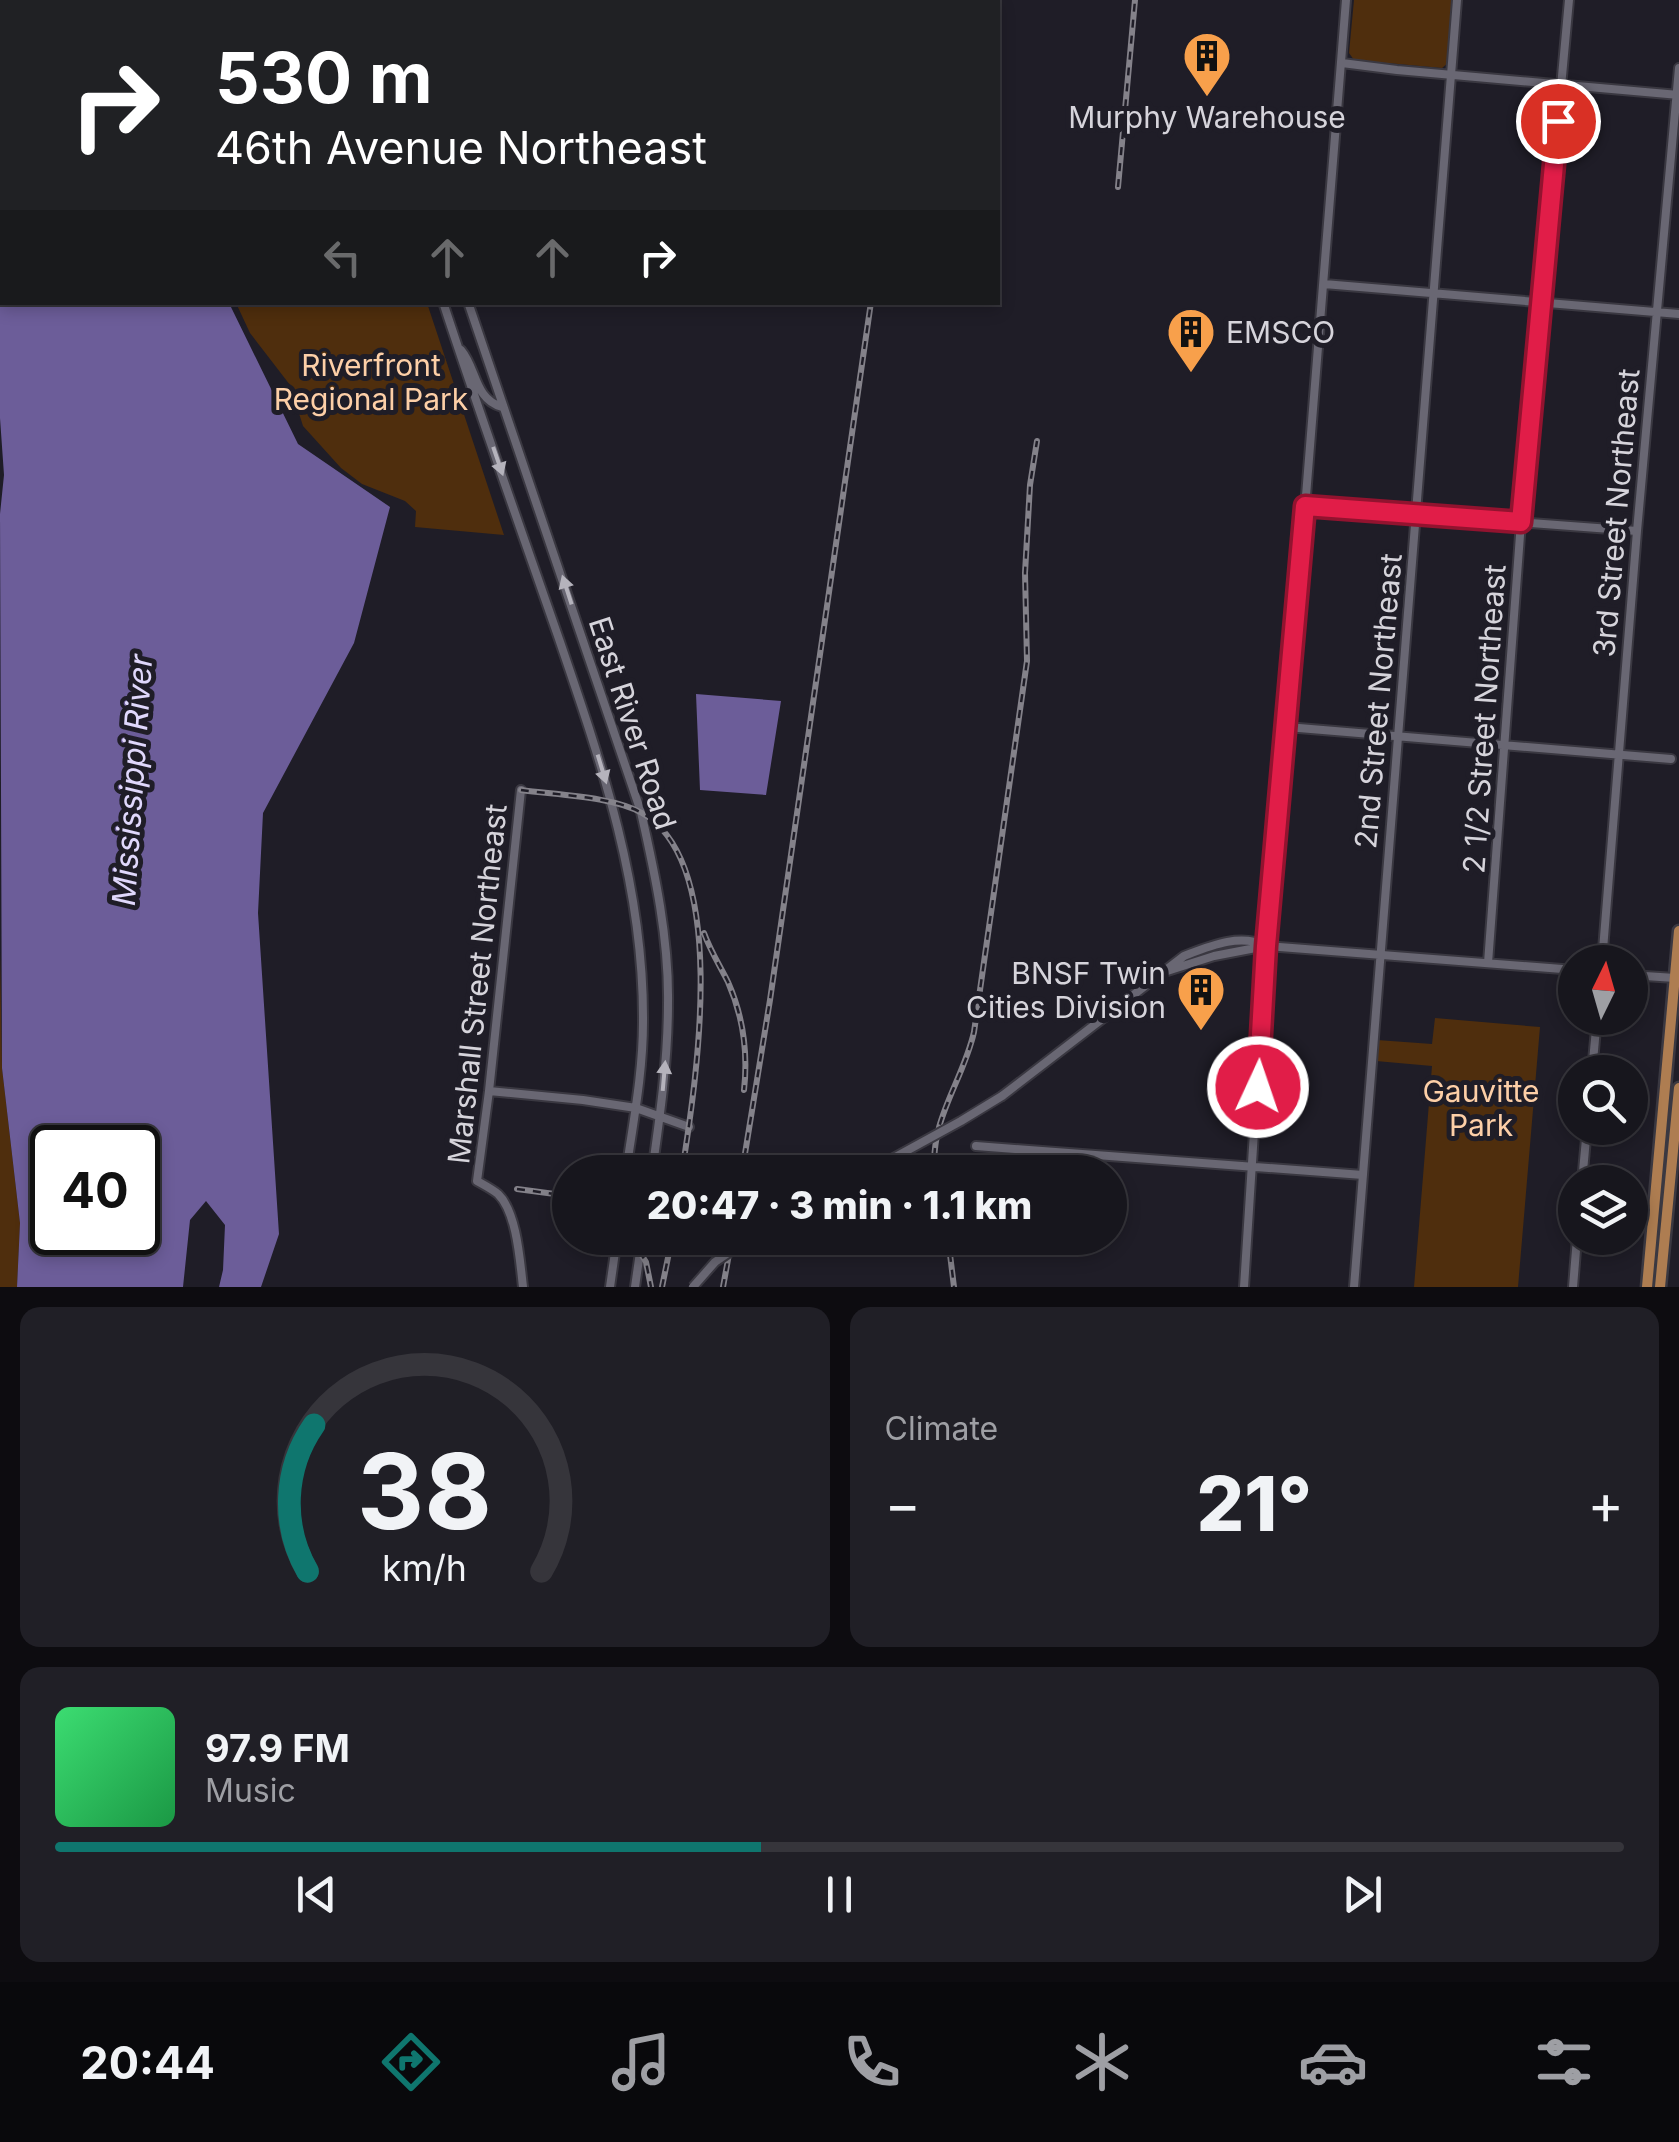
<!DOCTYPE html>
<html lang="en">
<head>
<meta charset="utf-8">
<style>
  body { margin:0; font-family:Inter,sans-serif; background:#201f26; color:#f1f3f6; height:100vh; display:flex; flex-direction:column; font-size:38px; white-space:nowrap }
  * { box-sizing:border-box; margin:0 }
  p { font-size:32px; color:#9e9fa4 }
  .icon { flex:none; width:55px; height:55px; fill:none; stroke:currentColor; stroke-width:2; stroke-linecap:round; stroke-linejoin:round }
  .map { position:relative; height:1287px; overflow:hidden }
  .sheet { display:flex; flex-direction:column; gap:20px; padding:20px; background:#0d0c10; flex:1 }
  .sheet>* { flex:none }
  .top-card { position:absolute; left:0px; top:0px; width:1000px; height:305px; box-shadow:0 5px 15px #0003,0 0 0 2px #36353b; background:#202124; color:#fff; overflow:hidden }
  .needle { width:65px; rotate:5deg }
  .fabs { position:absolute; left:1558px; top:945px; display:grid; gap:20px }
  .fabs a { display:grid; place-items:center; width:90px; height:90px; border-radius:50%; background:#17161d; box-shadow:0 5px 15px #0003,0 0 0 2px #36353b; font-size:50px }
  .speed { position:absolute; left:30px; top:1125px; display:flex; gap:20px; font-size:50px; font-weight:700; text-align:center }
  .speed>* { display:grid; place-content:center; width:130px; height:130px; border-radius:50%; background:#17161d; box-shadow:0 5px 15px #0003,0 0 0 2px #36353b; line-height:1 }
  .speed .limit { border:5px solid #111; border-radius:15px; background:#fff; color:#111 }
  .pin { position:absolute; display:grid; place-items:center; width:85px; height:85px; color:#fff; margin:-42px; border:5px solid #fff; border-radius:50%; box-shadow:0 2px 10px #0007 }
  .me { position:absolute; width:110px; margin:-55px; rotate:3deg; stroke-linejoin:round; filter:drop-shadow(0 0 8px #0008) }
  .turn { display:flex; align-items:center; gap:35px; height:210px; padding:0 50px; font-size:45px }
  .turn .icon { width:130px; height:130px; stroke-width:2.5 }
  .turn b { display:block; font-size:70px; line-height:85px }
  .lanes { display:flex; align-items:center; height:95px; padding:0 50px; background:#0003; justify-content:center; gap:50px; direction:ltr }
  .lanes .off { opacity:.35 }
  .big { font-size:75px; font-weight:800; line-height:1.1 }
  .sheet .card { flex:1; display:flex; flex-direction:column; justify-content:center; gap:15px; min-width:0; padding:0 35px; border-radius:20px; background:#201f26 }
  .sheet .dial { align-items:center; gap:0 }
  .dial svg { height:260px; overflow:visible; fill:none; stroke:#36353b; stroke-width:7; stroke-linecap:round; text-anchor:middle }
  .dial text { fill:#f1f3f6; stroke:none }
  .song { display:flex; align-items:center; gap:30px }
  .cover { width:120px; height:120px; border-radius:15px; background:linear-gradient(135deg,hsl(140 70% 55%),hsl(140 70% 35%)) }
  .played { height:10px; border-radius:5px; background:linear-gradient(90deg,#0f766e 45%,#36353b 45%) }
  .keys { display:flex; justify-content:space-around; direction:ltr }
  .heat { display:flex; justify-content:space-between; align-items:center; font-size:55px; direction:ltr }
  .sheet .tiles { flex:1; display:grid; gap:20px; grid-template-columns:1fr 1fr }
  .card:last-child { grid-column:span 2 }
  .trip { position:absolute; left:552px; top:1155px; width:575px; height:100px; border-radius:50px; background:#17161d; box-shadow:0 5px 15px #0003,0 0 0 2px #36353b; font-weight:800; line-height:100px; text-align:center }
  .tabs { display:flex; height:160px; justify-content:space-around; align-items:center; background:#09090c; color:#9e9fa4 }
  .tabs .icon { width:70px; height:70px }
  .tabs .selected { color:#0f766e }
  .tabs b { font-size:45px; color:#f1f3f6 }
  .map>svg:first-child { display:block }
</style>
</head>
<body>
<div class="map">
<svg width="1679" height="1287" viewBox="0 0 1679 1287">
  <rect width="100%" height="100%" fill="#1f1d27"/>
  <path fill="#4f2e0d" d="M1354,0H1453L1448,63L1442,68L1354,60L1349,53Z
    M236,303H427L504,535L415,527L416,511L405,501L362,484L341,468L303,426L290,385L250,333Z
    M0,952L2,1068L20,1223L17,1287H0Z
    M1435,1018L1540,1027L1518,1287H1414L1432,1066L1376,1061L1377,1040L1432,1044Z"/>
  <path fill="#6c5d99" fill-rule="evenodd" d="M0,0H120L121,2H2V302L229,303L298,444L390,507L354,643L263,813L258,913L279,1234L261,1287H219L223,1270L225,1225L206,1201L190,1220L183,1287H17L20,1223L2,1068L0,514L4,475L0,418ZM52,1148H138V1232H52Z
    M696,694L781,701L766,795L700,790Z"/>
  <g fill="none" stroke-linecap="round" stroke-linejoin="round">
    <g stroke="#3a3841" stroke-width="12">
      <path id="minor" d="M338,0L339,2
        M367,0L368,2
        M1342,63L1397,70L1679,95
        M1324,284L1679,314
        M443,302C480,415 520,527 559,639C602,765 644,887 643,1022C643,1073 633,1123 626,1172
        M468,302L641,812C655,874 669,939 668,1003C668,1060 660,1116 652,1172
        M461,350C477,369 474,399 502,407
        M1305,506L1637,531
        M1287,727L1671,759
        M521,790L489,1091L477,1181C484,1185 492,1189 498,1194C517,1212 520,1262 523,1287
        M1602,962L1637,531L1679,68
        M1488,963L1521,522L1569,0
        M1161,973L1214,956L1266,946L1575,970
        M1630,975L1675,978
        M1592,1072L1597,1018
        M489,1091L583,1100L636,1108L689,1127
        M1002,1096L1184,956C1210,946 1240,933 1266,946
        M976,1146L1363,1175
        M1582,1182L1587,1128
        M610,1287L617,1238
        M635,1287L642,1238
        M1244,1287L1266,946L1288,719L1346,0
        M1354,1287L1457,0
        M1573,1287L1577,1238"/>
    </g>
    <g stroke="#3a3841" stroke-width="15">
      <path id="major" d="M1647,1287L1679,931
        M1660,1287L1679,1088"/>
    </g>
    <use href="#minor" stroke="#696773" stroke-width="8"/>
    <use href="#major" stroke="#ae7d51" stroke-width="10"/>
    <g stroke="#84828a" stroke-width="6">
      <path id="rail" d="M906,2L907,0
        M1118,187L1135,0
        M521,790C555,795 612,796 642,813C732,864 695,1087 682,1172
        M704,933C710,950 720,966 728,982C743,1016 748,1054 744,1090
        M742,1172L770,1000L871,302
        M935,1172C929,1121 963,1081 974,1032L1027,661L1025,573L1030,485L1037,441
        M517,1189L570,1196
        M631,1238L646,1262L651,1287
        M948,1238L954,1287
        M662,1287L672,1238
        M723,1287L732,1238"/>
    </g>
    <use href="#rail" stroke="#1f1d27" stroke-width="2.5" stroke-dasharray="8" stroke-linecap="butt"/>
    <g stroke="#3a3841" stroke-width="12" stroke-linecap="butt">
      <path id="minor-bridge" d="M868,1172L961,1121L1002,1096
        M693,1287L715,1262L750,1238"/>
    </g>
    <use href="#minor-bridge" stroke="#696773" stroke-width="8"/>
  </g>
  <defs><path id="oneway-solid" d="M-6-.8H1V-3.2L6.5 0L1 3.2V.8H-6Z" transform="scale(2.5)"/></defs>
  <g fill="#b5b3bc">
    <use href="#oneway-solid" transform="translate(498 461) rotate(71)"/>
    <use href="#oneway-solid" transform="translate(567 590) rotate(-108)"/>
    <use href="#oneway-solid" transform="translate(602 769) rotate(73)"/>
    <use href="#oneway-solid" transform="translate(664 1076) rotate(-85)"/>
  </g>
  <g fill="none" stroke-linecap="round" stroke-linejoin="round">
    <g stroke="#92132f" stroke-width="25">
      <path id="route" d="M1258,1087L1266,946L1305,506L1521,522L1558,121"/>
    </g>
    <use href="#route" stroke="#e11d48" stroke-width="18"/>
  </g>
  <defs>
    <g id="building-pin" transform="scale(2.5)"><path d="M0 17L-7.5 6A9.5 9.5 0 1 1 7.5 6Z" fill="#f8a04b" stroke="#1f1d27"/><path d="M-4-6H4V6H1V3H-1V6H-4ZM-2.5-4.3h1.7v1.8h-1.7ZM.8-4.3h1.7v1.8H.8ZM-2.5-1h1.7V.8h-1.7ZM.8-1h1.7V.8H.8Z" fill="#111"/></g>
  </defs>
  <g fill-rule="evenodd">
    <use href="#building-pin" x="1207" y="56"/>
    <use href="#building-pin" x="1191" y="332"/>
    <use href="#building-pin" x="1201" y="990"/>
  </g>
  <g text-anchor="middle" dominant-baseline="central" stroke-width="10" stroke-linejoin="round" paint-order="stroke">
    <g font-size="30" fill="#d6d4db" stroke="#1f1d27">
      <text x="1207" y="117">Murphy Warehouse</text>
      <text x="1226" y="332" text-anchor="start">EMSCO</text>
      <text x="1166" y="973" text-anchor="end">BNSF Twin<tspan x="1166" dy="34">Cities Division</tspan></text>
    </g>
    <g font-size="30" fill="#fdcfa7" stroke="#1f1d27">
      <text x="371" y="365">Riverfront<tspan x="371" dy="34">Regional Park</tspan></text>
      <text x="1481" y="1091">Gauvitte<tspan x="1481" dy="34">Park</tspan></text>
    </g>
    <g font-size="30" fill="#d6d4db" stroke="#1f1d27">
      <text transform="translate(1616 513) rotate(-85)">3rd Street Northeast</text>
      <text transform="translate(1378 701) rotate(-85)">2nd Street Northeast</text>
      <text transform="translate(1484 719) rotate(-86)">2 1/2 Street Northeast</text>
      <text transform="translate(633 723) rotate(72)">East River Road</text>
      <text transform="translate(477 984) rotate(-84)">Marshall Street Northeast</text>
    </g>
    <g font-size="32" font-style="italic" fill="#e0d8fc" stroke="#1f1d27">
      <text transform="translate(132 780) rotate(-86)">Mississippi River</text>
    </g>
  </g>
</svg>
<div class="fabs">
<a><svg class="needle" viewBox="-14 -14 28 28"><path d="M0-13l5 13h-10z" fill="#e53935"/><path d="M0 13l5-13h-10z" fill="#9e9fa4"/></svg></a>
<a><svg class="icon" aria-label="search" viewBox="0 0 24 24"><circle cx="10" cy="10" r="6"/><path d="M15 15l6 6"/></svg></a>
<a><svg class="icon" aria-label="layers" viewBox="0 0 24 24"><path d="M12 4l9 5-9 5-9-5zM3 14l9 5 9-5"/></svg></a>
</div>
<div class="speed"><div class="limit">40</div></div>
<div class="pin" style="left:1558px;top:121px;background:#d93025"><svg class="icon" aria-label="arrive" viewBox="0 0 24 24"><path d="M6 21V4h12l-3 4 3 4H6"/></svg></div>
<svg class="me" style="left:1258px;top:1087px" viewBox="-20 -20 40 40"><circle r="17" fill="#e11d48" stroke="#fff" stroke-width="3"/><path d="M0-11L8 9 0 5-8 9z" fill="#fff"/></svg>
<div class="trip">20:47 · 3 min · 1.1 km</div>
<div class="top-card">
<div class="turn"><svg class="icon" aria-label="right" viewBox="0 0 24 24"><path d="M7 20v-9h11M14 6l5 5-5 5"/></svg><div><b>530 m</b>46th Avenue Northeast</div></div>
<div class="lanes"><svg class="icon off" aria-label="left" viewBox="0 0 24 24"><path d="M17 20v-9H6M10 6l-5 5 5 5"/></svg><svg class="icon off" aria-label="ahead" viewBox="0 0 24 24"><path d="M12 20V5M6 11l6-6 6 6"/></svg><svg class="icon off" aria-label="ahead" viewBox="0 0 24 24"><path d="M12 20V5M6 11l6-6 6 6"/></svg><svg class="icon" aria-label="right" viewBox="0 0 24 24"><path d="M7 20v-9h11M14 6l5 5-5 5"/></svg></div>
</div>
</div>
<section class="sheet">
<div class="tiles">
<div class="card dial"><svg viewBox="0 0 100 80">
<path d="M14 69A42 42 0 1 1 86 69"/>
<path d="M14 69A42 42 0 0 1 16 24" stroke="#0f766e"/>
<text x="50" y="56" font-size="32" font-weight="700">38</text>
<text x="50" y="72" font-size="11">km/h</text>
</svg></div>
<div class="card"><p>Climate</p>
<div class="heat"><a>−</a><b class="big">21°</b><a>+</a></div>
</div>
<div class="card">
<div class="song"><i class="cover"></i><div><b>97.9 FM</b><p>Music</p></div></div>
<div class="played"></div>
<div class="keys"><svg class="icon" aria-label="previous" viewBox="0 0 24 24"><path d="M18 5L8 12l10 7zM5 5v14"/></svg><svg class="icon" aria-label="pause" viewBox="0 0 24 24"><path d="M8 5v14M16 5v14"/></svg><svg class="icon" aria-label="next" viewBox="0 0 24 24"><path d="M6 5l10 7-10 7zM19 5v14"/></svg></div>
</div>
</div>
</section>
<nav class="tabs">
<b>20:44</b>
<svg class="icon selected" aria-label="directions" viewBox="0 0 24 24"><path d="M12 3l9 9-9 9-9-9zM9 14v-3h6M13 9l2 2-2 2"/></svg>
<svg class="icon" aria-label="music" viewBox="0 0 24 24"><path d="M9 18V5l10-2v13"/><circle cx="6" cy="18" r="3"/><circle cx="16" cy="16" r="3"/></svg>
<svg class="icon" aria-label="phone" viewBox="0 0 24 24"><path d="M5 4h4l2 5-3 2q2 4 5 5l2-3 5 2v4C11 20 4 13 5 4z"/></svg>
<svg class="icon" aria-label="climate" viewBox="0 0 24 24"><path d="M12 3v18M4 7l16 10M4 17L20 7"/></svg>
<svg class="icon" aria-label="car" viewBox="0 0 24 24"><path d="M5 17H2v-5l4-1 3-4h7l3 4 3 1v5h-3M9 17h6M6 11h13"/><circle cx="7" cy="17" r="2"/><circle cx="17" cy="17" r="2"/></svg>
<svg class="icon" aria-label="filters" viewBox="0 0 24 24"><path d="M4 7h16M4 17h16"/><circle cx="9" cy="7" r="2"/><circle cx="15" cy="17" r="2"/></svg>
</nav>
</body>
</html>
